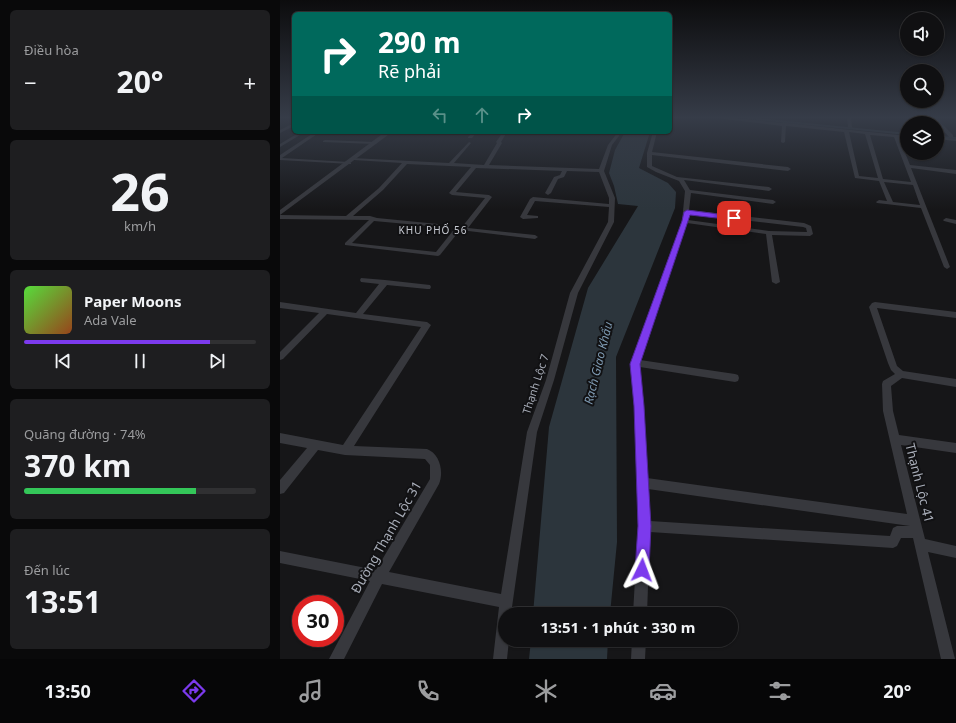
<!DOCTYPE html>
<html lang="vi">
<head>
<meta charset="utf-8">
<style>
  body { margin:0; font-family:"Noto Sans",sans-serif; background:#1e1e20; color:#f1f3f6; height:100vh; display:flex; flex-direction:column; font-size:15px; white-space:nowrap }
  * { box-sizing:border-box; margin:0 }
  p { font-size:13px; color:#9c9d9f }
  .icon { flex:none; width:22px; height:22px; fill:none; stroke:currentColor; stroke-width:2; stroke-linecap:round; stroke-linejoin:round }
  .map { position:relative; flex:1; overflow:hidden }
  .sheet { display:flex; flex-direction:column; gap:10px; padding:10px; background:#09090a; width:280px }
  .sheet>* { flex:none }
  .guide { position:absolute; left:12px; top:12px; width:380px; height:122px; border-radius:6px; box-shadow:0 1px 3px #0004,0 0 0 1px #303032; background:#00695c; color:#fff; overflow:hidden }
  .fabs { position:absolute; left:620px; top:12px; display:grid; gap:8px }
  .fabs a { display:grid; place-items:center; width:44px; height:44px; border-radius:50%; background:#101012; box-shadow:0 1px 3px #0004,0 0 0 1px #303032; font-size:20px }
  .speed { position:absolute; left:12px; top:595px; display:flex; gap:8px; font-size:20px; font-weight:700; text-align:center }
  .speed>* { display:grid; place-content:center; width:52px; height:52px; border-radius:50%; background:#101012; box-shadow:0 1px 3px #0004,0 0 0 1px #303032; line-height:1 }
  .speed .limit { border:6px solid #d22; background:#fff; color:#111 }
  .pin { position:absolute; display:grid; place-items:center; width:34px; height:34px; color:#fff; margin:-17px; border-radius:8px; box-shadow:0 2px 6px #0006 }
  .me { position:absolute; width:44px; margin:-22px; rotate:3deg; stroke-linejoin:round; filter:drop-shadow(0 0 3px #0008) }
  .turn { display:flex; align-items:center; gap:14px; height:84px; padding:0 20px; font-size:18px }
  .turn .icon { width:52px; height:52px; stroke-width:2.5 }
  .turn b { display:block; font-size:28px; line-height:34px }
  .lanes { display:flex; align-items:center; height:38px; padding:0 20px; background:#0003; justify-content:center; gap:20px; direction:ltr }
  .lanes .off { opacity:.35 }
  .big { font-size:30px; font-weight:700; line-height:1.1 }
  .sheet .tile { flex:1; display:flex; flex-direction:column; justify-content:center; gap:6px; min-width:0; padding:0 14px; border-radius:6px; background:#1e1e20 }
  .sheet .dial { align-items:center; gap:0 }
  .dial b { font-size:52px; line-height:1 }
  .song { display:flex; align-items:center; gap:12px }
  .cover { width:48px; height:48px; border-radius:6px; background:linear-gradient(135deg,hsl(110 70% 55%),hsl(20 70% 35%)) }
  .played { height:4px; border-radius:2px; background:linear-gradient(90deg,#7c3aed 80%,#303032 80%) }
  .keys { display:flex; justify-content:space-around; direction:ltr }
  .heat { display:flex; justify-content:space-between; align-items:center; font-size:22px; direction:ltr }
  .charge { height:6px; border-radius:3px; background:linear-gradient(90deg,#34c759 74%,#303032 0) }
  .trip { position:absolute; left:218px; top:607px; width:240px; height:40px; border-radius:20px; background:#101012; box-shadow:0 1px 3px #0004,0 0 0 1px #303032; font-weight:700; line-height:40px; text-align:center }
  .menu { display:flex; height:64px; justify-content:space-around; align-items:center; background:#060607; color:#9c9d9f }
  .menu .icon { width:28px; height:28px }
  .menu .current { color:#7c3aed }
  .menu b { font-size:18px; color:#f1f3f6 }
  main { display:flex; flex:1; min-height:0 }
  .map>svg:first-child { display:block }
</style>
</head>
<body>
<main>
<section class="sheet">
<div class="tile"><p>Điều hòa</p>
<div class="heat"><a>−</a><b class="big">20°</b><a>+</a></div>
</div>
<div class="tile dial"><b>26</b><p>km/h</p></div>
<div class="tile">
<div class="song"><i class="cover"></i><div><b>Paper Moons</b><p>Ada Vale</p></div></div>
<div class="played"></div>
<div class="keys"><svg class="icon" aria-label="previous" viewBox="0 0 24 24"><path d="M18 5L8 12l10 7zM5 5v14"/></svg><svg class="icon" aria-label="pause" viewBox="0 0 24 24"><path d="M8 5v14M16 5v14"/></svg><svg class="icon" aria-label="next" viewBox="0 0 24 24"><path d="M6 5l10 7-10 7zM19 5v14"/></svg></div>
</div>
<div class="tile"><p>Quãng đường · 74%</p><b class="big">370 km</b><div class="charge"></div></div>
<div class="tile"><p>Đến lúc</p><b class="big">13:51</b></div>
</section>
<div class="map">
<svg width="676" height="659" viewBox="0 0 676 659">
  <rect width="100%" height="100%" fill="#161618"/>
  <path fill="#2c353c" d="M345,132H370L359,168L388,183L396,192L395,208L336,357L337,542L330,614H253L269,427L308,288L358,206L338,204L334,186L329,173L335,150Z
    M251,640H328L327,659H249Z"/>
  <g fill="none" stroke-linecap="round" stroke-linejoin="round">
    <path stroke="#2c353c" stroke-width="2" d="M458,117L627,134
      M657,137L676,138"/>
    <path fill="#37383d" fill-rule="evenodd" d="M428,117H445L502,123L504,122L506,123L627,136V138H619L630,165L676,170V174L631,168L670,267L667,269L664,267L641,208L597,203L596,202L599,200L607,201L599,181L575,178L564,132L506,126L505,142L503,143L501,142L502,126ZM569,132L585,134L598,178L579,176ZM590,135L614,137L631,182L603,179ZM604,182L633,185L640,205L613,202Z
      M567,117H571L572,128L568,127Z
      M672,117H676V120Z
      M655,119H657L673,135V137H669L655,121Z
      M14,123V126L0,133V130Z
      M20,132H25L0,147V144Z
      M35,132H40L2,158L69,162L71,163V164L0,160V155Z
      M193,132H197L192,138H188V137Z
      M223,132H227L221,142L222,143L209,165L319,169L328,145L338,132H342L332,145L324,171L335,198L334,222L298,293L274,380L257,432L231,614H225V640H229L227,659H213L219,607L102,584L64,659H49L90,581L0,563V551L96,570L150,479V465L145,459L65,455L38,450L4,493L0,494V480L27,448L0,443V433L63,445L141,327L47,314L3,359L0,360V352L39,313L0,308V302L76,313L99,284L81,282L80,280L81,278L105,280L150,285L151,287L150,289H147L107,285L83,314L147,322L151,325L74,446L147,449C160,454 164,472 159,484L109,572L221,594L247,432L266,380L290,293L328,222L329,207L255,201L247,215L258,216V218L243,219L240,217L250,199L253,197L329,204V198L319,172L287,171L284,177L278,179L271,193L268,195L265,193L274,177L280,175L282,171L196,168L176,192L209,195L212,197L188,228L255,235L258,237L255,239L180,230L160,255L158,256L65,245V243L89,220L0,219V215L66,216L99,188L122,163L74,160H72V158L169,163L189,142L191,143L174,163L204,165L217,143L216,142ZM127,164L191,167L169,193L172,195L205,198L182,227H176L156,252L72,243L94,221L160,227V225L158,224L97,218L90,216H73L103,190Z
      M373,132H377L372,152L508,167L511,169L508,171L372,155V166L397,177L489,187L492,189L489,191L404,180L410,190L493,200L496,202L493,204L411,193L409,210L524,223L531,226L533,234L530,236L492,235L500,282L496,284L492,282L486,234L407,223L360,360L455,374L458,375L459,378L458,381L455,382L360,367L364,406L367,478L627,514L603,411L602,384L603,381L615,374L611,370L608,363L589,307L592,303L595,302L676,312V318L597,308L617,366L623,371L676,379V387L622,378L611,386L613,411L619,435L676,443V453L621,445L645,539L676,546V558L648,552L675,659H661L633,538H621L617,546L613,548L370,532L367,614H353L358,526L354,406L351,363L402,221L405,191L399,181L376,172L367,167V153ZM409,214L523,227L526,228L527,232L489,231L408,220ZM368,489L630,526H617L613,528L610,536L370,521Z
      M657,137L676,139V141L657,139Z
      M45,140L95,142L97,143L95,144L43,142V141Z
      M666,218L676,220V224L664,221L663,220Z
      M352,640H366L365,659H351Z"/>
    <path fill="#37383d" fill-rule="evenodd" d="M105,132H112L0,215V210Z"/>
  </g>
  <linearGradient id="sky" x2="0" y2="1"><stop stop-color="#0c0c0d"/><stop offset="0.56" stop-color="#363c48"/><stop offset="1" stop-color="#363c48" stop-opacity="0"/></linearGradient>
  <rect width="676" height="210" fill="url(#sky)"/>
  <path fill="#7c3aed" stroke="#51269a" d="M407,210L454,216L458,218L454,220L410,215L360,364L364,406L371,526L369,570L367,575L362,577L357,575L355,570L358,526L354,406L350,364L402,221L404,212Z"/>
  <g text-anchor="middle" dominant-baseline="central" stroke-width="4" stroke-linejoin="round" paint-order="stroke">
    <g font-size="10" letter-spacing="1" fill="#c9ccd4" stroke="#111113">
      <text x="153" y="230">KHU PHỐ 56</text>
    </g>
    <g font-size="11" fill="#a8adb8" stroke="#111113">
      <text transform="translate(255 384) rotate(-72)">Thạnh Lộc 7</text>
    </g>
    <g font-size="12" font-style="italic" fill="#7f9bb3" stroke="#111113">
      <text transform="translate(318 363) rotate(-76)">Rạch Giao Khẩu</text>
    </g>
    <g font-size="13" fill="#a8adb8" stroke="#111113">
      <text transform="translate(640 483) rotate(76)">Thạnh Lộc 41</text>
      <text transform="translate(106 537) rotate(-60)">Đường Thạnh Lộc 31</text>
    </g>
  </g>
</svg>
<div class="fabs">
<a><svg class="icon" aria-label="sound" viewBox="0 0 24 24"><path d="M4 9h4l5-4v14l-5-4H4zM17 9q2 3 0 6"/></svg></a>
<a><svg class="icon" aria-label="search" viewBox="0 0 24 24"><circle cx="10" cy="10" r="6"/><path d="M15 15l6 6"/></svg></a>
<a><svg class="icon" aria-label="layers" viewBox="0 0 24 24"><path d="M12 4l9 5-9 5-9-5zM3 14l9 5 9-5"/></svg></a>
</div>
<div class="speed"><div class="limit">30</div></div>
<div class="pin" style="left:454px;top:218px;background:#d93025"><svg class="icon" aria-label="arrive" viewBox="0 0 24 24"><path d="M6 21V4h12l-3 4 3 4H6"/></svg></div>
<svg class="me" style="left:362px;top:570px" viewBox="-20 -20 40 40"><path d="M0-17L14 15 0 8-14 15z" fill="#7c3aed" stroke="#fff" stroke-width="4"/></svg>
<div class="trip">13:51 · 1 phút · 330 m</div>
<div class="guide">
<div class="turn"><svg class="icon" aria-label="right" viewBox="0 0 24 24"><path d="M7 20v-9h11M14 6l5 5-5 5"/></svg><div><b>290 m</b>Rẽ phải</div></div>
<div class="lanes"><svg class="icon off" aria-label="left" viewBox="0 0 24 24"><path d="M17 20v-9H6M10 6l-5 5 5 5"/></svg><svg class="icon off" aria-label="ahead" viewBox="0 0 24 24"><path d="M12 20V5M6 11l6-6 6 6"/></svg><svg class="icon" aria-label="right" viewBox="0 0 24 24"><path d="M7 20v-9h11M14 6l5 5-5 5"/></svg></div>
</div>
</div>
</main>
<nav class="menu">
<b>13:50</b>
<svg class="icon current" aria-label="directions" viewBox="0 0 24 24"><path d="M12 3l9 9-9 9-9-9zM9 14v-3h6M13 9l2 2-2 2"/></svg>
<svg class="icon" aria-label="music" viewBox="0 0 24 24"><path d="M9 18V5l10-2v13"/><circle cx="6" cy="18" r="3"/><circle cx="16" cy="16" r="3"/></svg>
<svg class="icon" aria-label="phone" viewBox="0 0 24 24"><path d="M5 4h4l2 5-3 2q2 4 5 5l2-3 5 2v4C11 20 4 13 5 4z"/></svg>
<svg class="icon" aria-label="climate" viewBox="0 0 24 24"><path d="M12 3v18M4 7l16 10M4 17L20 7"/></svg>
<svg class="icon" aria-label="car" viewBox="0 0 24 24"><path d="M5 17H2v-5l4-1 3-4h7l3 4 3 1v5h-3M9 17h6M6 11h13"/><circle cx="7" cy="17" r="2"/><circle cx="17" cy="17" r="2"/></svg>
<svg class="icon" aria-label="filters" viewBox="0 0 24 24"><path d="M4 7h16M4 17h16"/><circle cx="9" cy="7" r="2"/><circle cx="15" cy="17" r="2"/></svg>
<b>20°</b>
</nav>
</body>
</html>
